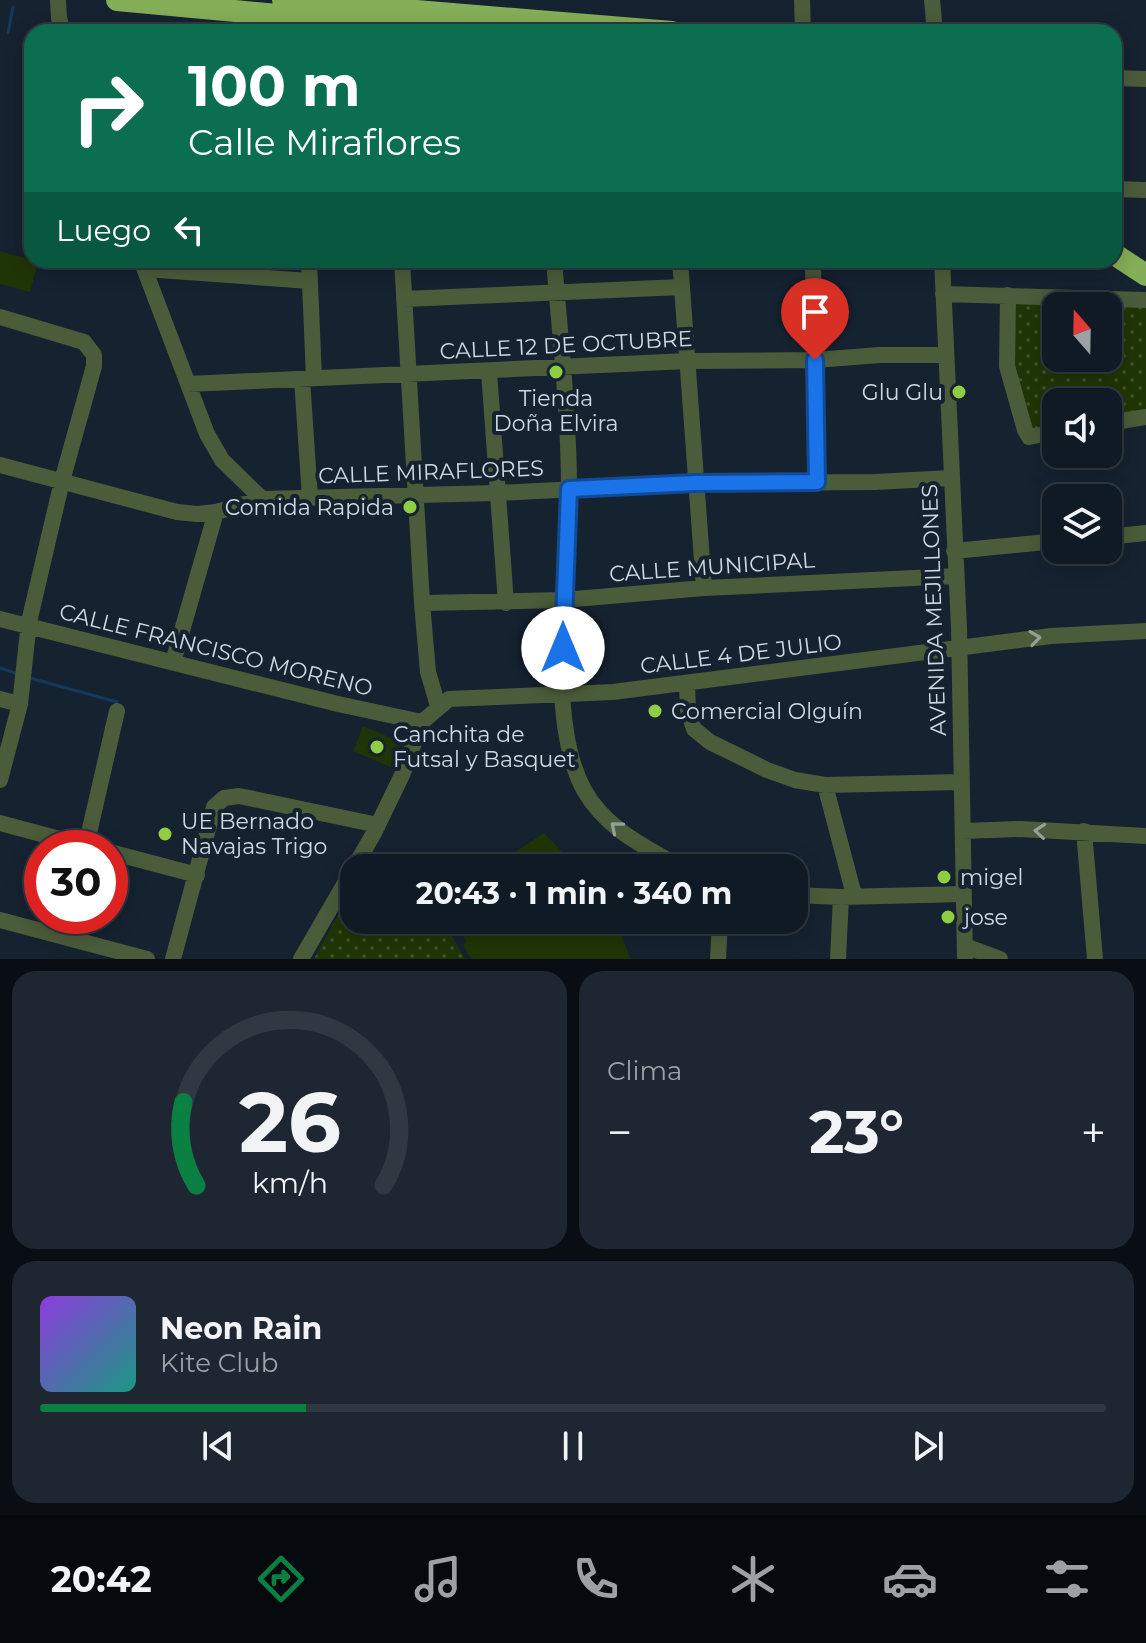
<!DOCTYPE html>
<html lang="es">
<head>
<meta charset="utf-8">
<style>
  body { margin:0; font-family:Montserrat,sans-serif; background:#1e2731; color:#f1f3f6; height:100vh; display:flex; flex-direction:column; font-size:30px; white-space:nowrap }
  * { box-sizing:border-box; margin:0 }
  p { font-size:26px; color:#9ca1a6 }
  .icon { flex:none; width:44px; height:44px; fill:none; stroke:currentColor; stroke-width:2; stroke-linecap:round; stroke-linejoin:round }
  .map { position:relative; height:959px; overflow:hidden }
  .drawer { display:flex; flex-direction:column; gap:12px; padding:12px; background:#090e14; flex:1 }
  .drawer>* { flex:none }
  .banner { position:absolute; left:24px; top:24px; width:1098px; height:244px; border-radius:24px; box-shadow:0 4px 20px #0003,0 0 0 2px #303841; background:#0b6e4f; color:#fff; overflow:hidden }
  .needle { width:52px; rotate:340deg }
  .fabs { position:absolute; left:1042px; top:292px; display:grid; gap:16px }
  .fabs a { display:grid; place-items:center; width:80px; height:80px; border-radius:16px; background:#101a24; box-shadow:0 4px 20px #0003,0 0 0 2px #303841; font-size:40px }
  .speed { position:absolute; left:24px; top:830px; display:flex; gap:16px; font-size:40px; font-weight:700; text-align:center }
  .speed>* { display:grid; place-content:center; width:104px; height:104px; border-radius:50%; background:#101a24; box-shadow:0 4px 20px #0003,0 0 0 2px #303841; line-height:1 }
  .speed .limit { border:12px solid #d22; background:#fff; color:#111 }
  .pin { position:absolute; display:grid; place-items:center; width:68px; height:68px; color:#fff; margin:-82px -34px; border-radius:50% 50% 50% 0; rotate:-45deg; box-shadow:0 0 8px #0007 }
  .pin .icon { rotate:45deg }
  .me { position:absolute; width:88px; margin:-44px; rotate:0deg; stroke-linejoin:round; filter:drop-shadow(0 0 6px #0008) }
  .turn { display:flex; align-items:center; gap:28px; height:168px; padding:0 32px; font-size:36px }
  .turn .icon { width:104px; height:104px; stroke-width:2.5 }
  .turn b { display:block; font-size:56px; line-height:68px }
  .then { display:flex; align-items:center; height:76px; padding:0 32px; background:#0003; gap:16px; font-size:30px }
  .big { font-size:60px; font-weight:700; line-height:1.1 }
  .drawer .tile { flex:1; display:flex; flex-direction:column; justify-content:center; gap:12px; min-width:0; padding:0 28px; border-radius:24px; background:#1e2731 }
  .drawer .dial { align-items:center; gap:0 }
  .dial svg { height:208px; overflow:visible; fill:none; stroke:#303841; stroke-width:7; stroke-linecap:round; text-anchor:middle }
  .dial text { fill:#f1f3f6; stroke:none }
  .song { display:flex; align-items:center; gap:24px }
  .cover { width:96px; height:96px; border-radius:12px; background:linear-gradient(135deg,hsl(270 70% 55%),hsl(170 70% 35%)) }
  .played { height:8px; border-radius:4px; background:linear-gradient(90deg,#0b8043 25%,#303841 25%) }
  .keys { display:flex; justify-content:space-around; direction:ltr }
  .heat { display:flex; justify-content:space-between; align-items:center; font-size:44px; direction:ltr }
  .drawer .tiles { flex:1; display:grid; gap:12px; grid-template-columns:1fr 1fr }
  .tile:last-child { grid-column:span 2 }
  .trip { position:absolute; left:340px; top:854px; width:468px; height:80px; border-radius:24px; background:#101a24; box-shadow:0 4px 20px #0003,0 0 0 2px #303841; font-weight:700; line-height:80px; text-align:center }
  .dock { display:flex; height:128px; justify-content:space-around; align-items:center; background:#060a0e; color:#9ca1a6 }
  .dock .icon { width:56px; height:56px }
  .dock .on { color:#0b8043 }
  .dock b { font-size:36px; color:#f1f3f6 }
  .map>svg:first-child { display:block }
</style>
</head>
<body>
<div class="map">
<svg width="1146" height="959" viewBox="0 0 1146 959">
  <defs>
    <pattern id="park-dots" width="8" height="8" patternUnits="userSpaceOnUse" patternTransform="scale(2)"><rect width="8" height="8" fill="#203505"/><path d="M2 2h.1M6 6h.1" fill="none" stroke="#3f5229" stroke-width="1.8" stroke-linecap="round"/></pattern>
  </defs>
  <rect width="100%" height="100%" fill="#152230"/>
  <path fill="url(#park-dots)" fill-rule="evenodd" d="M1021,300L1146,306V411L1108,418V402H1056V427L1032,431L1011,369L1014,305ZM1056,306H1108V358H1056Z
    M347,899H354V920H443L465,959H314Z"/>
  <path fill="#203505" d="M0,251L38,262L30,292L0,284Z
    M363,726L401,742L390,767L353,751Z
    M544,833L578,868H491Z
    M456,920H615L631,959H471L463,945L466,942Z"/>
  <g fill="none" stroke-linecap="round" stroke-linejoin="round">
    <path stroke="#15395d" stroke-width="3" d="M8,33L13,7
      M0,668L18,674
      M30,678L117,702"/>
    <path stroke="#4b5c3a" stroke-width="16" d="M58,0L59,18L63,32
      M802,0L803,32
      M932,0L935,32
      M1114,78L1146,79
      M1114,189L1146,190
      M141,260L207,434L222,460L262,499
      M309,260L314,378
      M402,260L422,603L428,672L438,706
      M554,260C560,336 569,414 569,490C569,574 544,716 584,790C606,829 645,847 682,868
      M680,260L704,588
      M813,260L817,482
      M942,260L959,628L965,959
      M145,269L310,281
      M943,294L1146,300
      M1008,295L1007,366L1025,430L1029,437L1056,432
      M404,299L682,287
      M0,317L84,342L94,355V366L62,481L29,622L20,704L0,780
      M489,372L506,603
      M302,379L310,498
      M188,384L688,361L815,360L880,355H945
      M1108,423L1146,417
      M0,465L177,512L197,514L216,512L262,499L496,493L696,483L875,482L951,478
      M1108,537L1146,533
      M954,551L1056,541
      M422,603L563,600L704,588L956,576
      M0,619L338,704L422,722
      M173,662L216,512
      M687,683L688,710L694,729L710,742L767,770L795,780L825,785L961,782
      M0,699L20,704
      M825,785L854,895
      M0,823L93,848
      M963,831L1021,829L1146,836
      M1084,831L1095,959
      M86,846L117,711
      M110,852L197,875
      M794,895L841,897L964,894
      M0,920L147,959
      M965,946L1000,959
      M173,959L214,807L224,798L239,796L378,825
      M301,959L374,833L402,775L422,722L449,699L613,692L1051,636L1146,631
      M718,959L720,920
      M838,959L841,897"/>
    <path stroke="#84ae57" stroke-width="22" d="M117,0L460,32
      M283,0L672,32
      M1114,254L1146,275"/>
  </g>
  <defs><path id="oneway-chevron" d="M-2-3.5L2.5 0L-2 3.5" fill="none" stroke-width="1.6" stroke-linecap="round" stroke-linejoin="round" transform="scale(2)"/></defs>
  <g stroke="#94a096">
    <use href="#oneway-chevron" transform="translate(1035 638) rotate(-8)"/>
    <use href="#oneway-chevron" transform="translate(616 827) rotate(-140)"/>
    <use href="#oneway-chevron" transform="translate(1040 831) rotate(-175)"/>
  </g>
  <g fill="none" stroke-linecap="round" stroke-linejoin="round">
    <g stroke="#114b97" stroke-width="20">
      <path id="route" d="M563,648L569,489L696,483L817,482L815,360"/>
    </g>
    <use href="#route" stroke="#1a73e8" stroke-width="14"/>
  </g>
  <g fill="#8fcd42" stroke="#152230" stroke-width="3">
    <circle cx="556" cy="372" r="8"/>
    <circle cx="959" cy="392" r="8"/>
    <circle cx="410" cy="507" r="8"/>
    <circle cx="655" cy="711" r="8"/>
    <circle cx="377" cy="747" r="8"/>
    <circle cx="165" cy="834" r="8"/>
    <circle cx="944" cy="877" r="8"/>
    <circle cx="948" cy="917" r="8"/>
  </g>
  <g text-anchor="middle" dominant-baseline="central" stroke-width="8" stroke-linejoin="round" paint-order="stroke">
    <g font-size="22" fill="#cfd8e1" stroke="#152230">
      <text transform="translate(566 345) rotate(-3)">CALLE 12 DE OCTUBRE</text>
      <text transform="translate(431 472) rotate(-2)">CALLE MIRAFLORES</text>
      <text transform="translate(712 567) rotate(-4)">CALLE MUNICIPAL</text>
      <text transform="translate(934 610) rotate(-92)">AVENIDA MEJILLONES</text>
      <text transform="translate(216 650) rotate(14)">CALLE FRANCISCO MORENO</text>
      <text transform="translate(741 654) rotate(-7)">CALLE 4 DE JULIO</text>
    </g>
    <g font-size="22" fill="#cfd8e1" stroke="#152230" text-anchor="start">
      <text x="943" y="392" text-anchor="end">Glu Glu</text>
      <text x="556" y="398" text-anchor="middle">Tienda<tspan x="556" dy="25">Doña Elvira</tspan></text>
      <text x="394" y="507" text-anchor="end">Comida Rapida</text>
      <text x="671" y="711">Comercial Olguín</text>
      <text x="393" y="734">Canchita de<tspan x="393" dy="25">Futsal y Basquet</tspan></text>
      <text x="181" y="821">UE Bernado<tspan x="181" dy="25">Navajas Trigo</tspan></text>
      <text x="960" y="877">migel</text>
      <text x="964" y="917">jose</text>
    </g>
  </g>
</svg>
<div class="fabs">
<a><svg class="needle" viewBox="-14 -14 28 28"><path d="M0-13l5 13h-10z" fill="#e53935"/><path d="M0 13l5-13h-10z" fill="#9ca1a6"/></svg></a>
<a><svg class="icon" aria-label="sound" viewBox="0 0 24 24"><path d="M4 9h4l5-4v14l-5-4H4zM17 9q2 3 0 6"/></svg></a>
<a><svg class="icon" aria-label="layers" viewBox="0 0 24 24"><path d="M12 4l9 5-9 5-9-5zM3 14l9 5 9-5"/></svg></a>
</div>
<div class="speed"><div class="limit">30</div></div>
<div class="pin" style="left:815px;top:360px;background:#d93025"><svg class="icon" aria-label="arrive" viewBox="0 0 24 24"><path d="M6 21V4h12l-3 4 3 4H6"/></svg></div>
<svg class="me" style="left:563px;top:648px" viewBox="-20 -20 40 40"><circle r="19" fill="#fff"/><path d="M0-13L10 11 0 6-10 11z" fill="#1a73e8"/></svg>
<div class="trip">20:43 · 1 min · 340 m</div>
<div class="banner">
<div class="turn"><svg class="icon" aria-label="right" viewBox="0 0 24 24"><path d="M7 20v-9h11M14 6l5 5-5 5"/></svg><div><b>100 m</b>Calle Miraflores</div></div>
<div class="then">Luego<svg class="icon" aria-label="left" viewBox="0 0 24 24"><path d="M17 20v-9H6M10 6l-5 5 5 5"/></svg></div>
</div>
</div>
<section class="drawer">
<div class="tiles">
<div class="tile dial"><svg viewBox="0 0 100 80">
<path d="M14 69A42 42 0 1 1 86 69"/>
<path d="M14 69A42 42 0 0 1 9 37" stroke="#0b8043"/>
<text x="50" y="56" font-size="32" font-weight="700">26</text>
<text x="50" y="72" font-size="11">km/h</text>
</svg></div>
<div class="tile"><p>Clima</p>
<div class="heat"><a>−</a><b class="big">23°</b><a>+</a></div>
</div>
<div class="tile">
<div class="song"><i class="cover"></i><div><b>Neon Rain</b><p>Kite Club</p></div></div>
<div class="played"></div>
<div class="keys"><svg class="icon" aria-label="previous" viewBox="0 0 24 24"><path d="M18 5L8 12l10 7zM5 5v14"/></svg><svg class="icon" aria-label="pause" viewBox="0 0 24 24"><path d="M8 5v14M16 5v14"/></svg><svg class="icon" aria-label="next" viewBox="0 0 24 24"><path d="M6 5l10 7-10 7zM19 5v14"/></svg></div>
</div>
</div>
</section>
<nav class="dock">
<b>20:42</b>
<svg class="icon on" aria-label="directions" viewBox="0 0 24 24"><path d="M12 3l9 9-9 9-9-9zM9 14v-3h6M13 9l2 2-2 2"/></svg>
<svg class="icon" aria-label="music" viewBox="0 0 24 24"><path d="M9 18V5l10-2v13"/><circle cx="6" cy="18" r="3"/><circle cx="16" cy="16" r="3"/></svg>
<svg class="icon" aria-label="phone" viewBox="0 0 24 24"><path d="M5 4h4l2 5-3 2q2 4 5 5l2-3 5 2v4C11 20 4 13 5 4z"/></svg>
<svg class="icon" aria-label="climate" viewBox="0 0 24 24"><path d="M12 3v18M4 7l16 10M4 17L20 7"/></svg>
<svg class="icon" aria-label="car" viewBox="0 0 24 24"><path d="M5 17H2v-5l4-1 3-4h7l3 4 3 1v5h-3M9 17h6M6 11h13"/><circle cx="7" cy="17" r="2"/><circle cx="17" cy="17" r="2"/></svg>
<svg class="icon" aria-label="filters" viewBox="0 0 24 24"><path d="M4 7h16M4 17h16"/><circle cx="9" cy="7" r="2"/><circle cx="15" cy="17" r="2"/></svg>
</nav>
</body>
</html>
